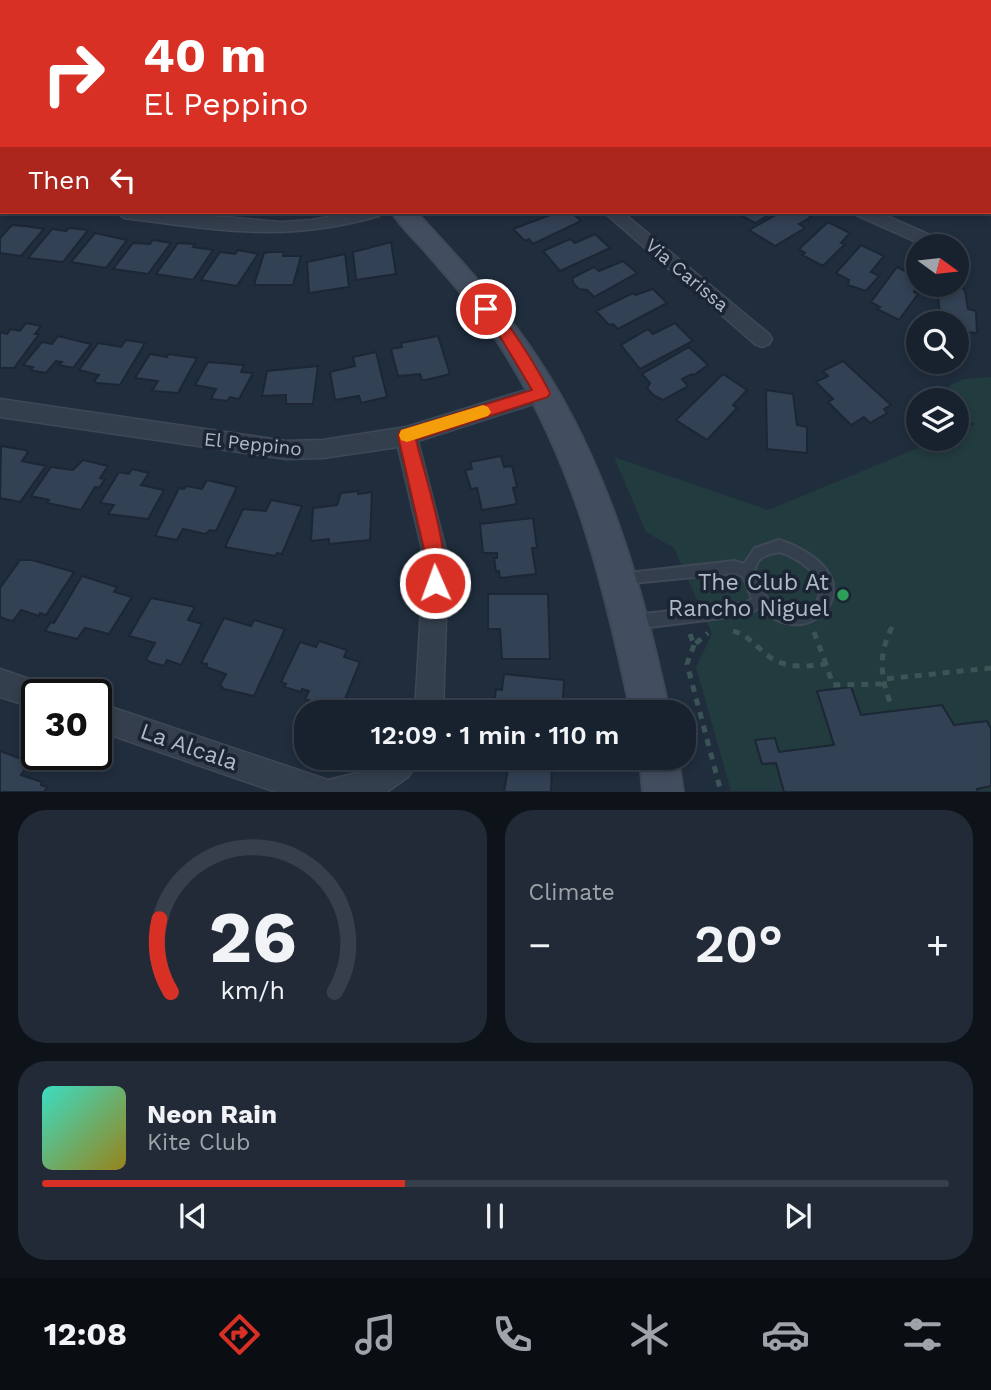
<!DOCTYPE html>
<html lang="en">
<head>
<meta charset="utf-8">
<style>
  body { margin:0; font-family:"Work Sans",sans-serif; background:#212a36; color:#f1f3f6; height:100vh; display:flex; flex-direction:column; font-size:26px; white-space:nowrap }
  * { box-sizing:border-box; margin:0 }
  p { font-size:23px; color:#9fa4aa }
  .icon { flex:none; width:38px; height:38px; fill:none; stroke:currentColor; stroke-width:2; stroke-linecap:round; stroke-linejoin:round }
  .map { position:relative; height:792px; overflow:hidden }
  .panel { display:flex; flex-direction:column; gap:18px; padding:18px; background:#0d1319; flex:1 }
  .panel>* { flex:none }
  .guide { position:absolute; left:0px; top:0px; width:992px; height:214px; box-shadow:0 4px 10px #0003,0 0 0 2px #363f4a; background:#d93025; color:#fff; overflow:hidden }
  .needle { width:46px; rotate:105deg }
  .buttons { position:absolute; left:906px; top:234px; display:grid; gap:14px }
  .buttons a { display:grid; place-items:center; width:63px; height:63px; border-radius:50%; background:#18222e; box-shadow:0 4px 10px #0003,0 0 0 2px #363f4a; font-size:35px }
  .speed { position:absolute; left:21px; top:679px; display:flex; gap:14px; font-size:35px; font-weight:700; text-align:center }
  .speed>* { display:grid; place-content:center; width:91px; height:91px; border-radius:50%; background:#18222e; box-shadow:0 4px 10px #0003,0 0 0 2px #363f4a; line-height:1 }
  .speed .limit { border:4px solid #111; border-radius:10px; background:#fff; color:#111 }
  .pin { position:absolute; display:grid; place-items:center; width:60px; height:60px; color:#fff; margin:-30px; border:4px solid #fff; border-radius:50%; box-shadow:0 2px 7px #0007 }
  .me { position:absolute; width:77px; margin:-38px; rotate:358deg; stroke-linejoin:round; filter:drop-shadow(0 0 5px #0008) }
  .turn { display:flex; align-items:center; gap:24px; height:147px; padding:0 28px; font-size:32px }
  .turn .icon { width:91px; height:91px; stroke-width:2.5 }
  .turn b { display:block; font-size:49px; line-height:60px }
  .then { display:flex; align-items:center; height:66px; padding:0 28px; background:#0003; gap:14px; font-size:26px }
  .big { font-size:52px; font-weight:600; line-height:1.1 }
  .panel .widget { flex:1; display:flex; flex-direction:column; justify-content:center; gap:10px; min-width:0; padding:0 24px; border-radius:28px; background:#212a36 }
  .panel .dial { align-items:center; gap:0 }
  .dial svg { height:182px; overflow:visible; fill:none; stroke:#363f4a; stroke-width:7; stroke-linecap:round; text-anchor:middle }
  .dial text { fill:#f1f3f6; stroke:none }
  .song { display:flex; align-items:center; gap:21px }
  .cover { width:84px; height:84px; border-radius:10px; background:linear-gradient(135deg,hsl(170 70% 55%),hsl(50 70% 35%)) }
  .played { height:7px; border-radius:4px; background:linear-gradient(90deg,#d93025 40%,#363f4a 40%) }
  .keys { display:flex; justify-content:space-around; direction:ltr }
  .heat { display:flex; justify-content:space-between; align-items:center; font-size:38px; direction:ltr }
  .panel .tiles { flex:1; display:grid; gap:18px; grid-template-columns:1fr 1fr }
  .widget:last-child { grid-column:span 2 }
  .trip { position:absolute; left:294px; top:700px; width:402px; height:70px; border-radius:28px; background:#18222e; box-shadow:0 4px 10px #0003,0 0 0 2px #363f4a; font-weight:600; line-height:70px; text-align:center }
  .tabs { display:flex; height:112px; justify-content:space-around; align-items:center; background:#0a0e12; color:#9fa4aa }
  .tabs .icon { width:49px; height:49px }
  .tabs .selected { color:#d93025 }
  .tabs b { font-size:32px; color:#f1f3f6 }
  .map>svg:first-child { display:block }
</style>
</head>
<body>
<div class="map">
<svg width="991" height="792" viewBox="0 0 991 792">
  <rect width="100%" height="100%" fill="#202d3d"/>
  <path fill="#223b3e" d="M991,377V791H731L696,667L712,634L674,548L646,532L614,457L768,510L940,439H957V432L976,424L967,420L949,386L963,379Z"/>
  <path fill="#324154" stroke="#1c2634" stroke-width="2" d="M558,212H571L581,221L533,244L529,239L525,241L513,229Z
    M735,212H774L755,223Z
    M781,212H804L811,217L799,224L805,228L775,246L749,230Z
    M828,222L850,233L841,243L845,244L823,266L802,255L805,253L799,249Z
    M12,225L25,226L44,229L21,256L0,253V238Z
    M69,228L88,230L63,262L28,258L52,229L66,231Z
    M95,233L127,240L106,268L71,262Z
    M595,234L610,248L560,271L543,251L570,239L575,243Z
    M153,240L171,243L148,274L113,269L133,243L150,244Z
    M391,242L396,274L356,280L353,252Z
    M178,243L195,244L193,247L213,250L193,280L156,274Z
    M861,245L884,256L871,272L879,276L866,291L848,285L849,280L836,273Z
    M238,250L258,254L237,286L201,280L220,252L235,254Z
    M270,252H284L283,256H301L293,285H254L264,253Z
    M345,254L349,287L309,293L307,262Z
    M623,261L637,273L594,297L587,290L579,289L574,284L572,278L594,267L599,271Z
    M897,267L919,278V285L914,292L918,294L899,320L877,309L880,307L871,302Z
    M950,285L963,288L965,291L968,309L976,311L977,333L957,331V324H941L937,286Z
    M653,289L667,303L618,329L613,324L609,325L596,311L633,293L635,295Z
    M26,323L41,326L35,334H39L14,368H0V332L7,334L11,329L20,331Z
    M675,323L693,341L640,369L621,345L648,329L653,334Z
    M58,336L91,344L73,368L59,365L62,362L56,361L46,373L30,370L33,367L23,365L42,342L52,344Z
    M438,336L450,374L426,380H422L420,374L398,376L391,349L402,347L401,343Z
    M126,340L145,343L120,385L97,383L94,381L99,375L79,370L98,343L121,347Z
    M689,347L708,365L694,375L692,374L682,379L688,386L663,400L653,395L647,388L650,383L642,374Z
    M376,352L387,397L361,403L359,396L335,400L330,372L355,366L353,357Z
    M150,354L167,357L168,354L197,358L178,393L152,391L158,381L135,378Z
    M843,361L891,405L884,409L887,413L870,423L864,417L851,425L828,402L833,399L816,382L828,376L823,371Z
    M208,362L244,365L241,372L253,373L239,399L230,397L227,401L211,399L216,389L195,385Z
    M318,366L313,404H286V395L262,396L267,371Z
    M723,374L747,390L733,405L737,408L707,440L676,420Z
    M766,390L793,394L797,425L807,427V453L767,449Z
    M1,446L25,450L28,452L22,461L46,466L20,502L0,498Z
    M501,456L504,467L512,466L517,487L513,488L517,504L482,510L477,488L471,489L465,470L472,469L470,462Z
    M83,460L108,466L100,478L105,479L99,488L95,487L81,510L47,503L49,500L31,496L51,467L73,470Z
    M132,469L149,473L141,485L164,490L148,519L108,514L114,505L100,503L119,472L129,474Z
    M207,480L237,487L216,531L210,530L205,534L183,529L177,540L155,536L179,488L184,489L186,486L202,489Z
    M358,491V494L372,492L370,540L329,544V539L311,541L313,508L337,505L341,493Z
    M271,500L302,506L282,554L277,553L275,556L225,547L243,509L266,511Z
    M533,518L537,548H532L536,574L500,578L499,571L496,572L494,558H497V553H483L480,524Z
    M20,560H32L74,572L46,615L40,613L39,616L21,610L13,621L8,620L0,617V588Z
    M82,576L117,587L114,592L132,597L109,634L85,628L77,639L45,631L51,622L54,623Z
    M488,594H548L550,659H502L500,629H488Z
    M151,598L195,607L188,620L202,624L181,665L167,660L164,666L150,662L146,659L155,643L129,636Z
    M224,618L251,626L254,620L285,629L254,696L224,689L220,685L226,674L206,667L207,664L201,663Z
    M319,641L347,650L344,657L360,662L343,704L332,700L329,707L305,699L309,691L302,689L301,692L284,687L286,684L281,682L300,642L316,647Z
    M504,674L564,680L562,712H493L496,689L502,690Z
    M851,687L861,715L942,705L954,725L987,721L991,729V786L977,789L978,792H784L776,763L762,764L755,740L775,738L779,752L834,745L817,691Z
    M0,751L30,762L21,775L42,782L41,785L47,787L44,792H0Z
    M509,762L552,767L551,792H504Z"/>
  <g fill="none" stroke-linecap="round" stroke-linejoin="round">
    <g stroke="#3e4856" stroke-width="4">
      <path id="lane" d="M779,540C801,547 837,566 833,594C832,601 828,609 823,613C804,632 777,625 759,608L746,615L634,629L629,627L627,622L629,617L634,615L744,603L752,599L743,576L734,573L623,584L619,582L617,578L619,574L734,561L744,564L755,548ZM779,552C790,555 799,560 808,568C822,581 826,603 804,611C776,619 738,575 763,557C767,554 775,553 779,552Z"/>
    </g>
    <g stroke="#3e4856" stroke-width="3">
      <path id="street" d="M367,0H379L380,2H368Z
        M545,0H560L561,2H546Z
        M722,0H736L737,2H723Z
        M897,0H912L913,2H898Z
        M0,8H2V16H0Z
        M990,32H991V40H990Z
        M990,143H991V153H990Z
        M0,192H2V202H0Z
        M116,212H165L281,222L312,220L354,212H381L379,216C286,243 218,230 124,218Z
        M604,212H622L769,334L772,339L769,344L762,347L755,344Z
        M856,212H878L935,237L938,241L930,247L923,245L858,216Z
        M542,385L549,387L552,393L549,399L418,441L448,558L443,712H415L424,558L398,447L323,458L286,459L0,417V399L286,441L323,440L406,427Z
        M0,669L47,685L51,695H37V709L0,697Z
        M96,702L328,780L365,771L385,758H420L408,777L387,792H276L96,730Z"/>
    </g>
    <g stroke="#3e4856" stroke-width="4">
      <path id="secondary" d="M224,0H240L241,2H225Z
        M392,212H416C460,260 505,308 541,364C608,467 644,593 669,712H631C603,578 573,456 496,339C476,308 450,280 426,252C415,239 400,226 392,212Z
        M640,758H678L683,792H643Z"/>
    </g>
    <path stroke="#3b5556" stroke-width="5" stroke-dasharray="7 7" stroke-linecap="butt" d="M892,627C878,655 880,678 892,707
      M733,631C747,635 755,645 766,654C783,669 805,667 826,664L833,685L881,684L885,679L991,668
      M814,632L826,664
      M690,634L694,645L708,633
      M694,645L687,664L721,792"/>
    <use href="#lane" fill="#343f4d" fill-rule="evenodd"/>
    <use href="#street" fill="#343f4d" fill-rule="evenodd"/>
    <use href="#secondary" fill="#424e60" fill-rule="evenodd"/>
  </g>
  <path fill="#d93025" stroke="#8d1f18" stroke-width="2" d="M486,303C503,309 541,375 550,393L548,397L416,440C424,474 454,560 441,590L435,593L428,590L425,583L426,558L398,436L400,431L406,429L532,390L498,333L479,309Z"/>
  <path fill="#f59e0b" d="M483,405L488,407L491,412L488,416L407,442L401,440L399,435L401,430Z"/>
  <circle fill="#2e9e5b" stroke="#1a2432" stroke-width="2.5" cx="843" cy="595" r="7"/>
  <g text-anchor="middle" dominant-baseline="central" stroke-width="7" stroke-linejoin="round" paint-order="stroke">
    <g font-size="19" fill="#afbac9" stroke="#1a2432">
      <text transform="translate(687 275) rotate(40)">Via Carissa</text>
      <text transform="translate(253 444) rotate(6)">El Peppino</text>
    </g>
    <g font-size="23" fill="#afbac9" stroke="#1a2432" text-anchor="end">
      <text x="829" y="582">The Club At<tspan x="829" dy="26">Rancho Niguel</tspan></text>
    </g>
    <g font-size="23" fill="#afbac9" stroke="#1a2432">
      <text transform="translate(189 747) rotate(19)">La Alcala</text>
    </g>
  </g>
</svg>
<div class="buttons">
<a><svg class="needle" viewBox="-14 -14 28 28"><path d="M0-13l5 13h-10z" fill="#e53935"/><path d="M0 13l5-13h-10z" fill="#9fa4aa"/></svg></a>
<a><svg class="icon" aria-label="search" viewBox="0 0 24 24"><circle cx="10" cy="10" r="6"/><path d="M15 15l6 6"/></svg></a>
<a><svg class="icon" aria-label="layers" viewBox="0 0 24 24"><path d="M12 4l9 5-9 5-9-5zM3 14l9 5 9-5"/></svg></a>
</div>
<div class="speed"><div class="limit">30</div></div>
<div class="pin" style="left:486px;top:309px;background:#d93025"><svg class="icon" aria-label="arrive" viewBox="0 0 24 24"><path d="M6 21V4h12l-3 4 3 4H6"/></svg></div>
<svg class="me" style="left:435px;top:583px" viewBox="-20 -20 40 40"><circle r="17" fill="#d93025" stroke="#fff" stroke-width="3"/><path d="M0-11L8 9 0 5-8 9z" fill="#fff"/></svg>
<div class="trip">12:09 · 1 min · 110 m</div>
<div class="guide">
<div class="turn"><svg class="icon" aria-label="right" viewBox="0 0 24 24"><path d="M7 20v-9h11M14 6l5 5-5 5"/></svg><div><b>40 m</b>El Peppino</div></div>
<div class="then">Then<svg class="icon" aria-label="left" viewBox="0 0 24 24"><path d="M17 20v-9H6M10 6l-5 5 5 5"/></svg></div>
</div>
</div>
<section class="panel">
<div class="tiles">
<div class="widget dial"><svg viewBox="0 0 100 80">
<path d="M14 69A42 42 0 1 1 86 69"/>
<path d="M14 69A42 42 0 0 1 9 37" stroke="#d93025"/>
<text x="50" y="56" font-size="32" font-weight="700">26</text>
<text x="50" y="72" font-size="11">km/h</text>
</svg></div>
<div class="widget"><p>Climate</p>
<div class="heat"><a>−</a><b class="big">20°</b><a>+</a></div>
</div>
<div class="widget">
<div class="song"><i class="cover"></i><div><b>Neon Rain</b><p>Kite Club</p></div></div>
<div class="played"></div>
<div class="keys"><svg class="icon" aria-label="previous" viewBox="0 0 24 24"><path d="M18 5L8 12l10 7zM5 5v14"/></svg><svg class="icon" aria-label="pause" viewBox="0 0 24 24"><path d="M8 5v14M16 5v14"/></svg><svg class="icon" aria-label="next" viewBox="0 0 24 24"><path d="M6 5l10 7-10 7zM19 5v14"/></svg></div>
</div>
</div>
</section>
<nav class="tabs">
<b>12:08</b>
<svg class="icon selected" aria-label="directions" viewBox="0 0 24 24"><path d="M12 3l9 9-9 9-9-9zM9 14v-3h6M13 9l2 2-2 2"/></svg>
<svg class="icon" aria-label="music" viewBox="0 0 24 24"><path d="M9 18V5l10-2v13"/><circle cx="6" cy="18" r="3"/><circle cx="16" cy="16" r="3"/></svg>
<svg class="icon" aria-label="phone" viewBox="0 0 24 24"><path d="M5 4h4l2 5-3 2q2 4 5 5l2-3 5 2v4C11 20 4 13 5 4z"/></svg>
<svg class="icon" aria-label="climate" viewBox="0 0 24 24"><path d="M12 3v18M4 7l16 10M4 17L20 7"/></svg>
<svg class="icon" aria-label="car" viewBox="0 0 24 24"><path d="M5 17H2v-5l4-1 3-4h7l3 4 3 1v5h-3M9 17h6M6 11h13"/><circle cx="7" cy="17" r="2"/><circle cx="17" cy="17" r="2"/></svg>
<svg class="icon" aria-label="filters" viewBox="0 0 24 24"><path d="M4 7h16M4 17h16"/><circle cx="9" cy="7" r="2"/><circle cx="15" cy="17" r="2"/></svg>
</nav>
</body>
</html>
